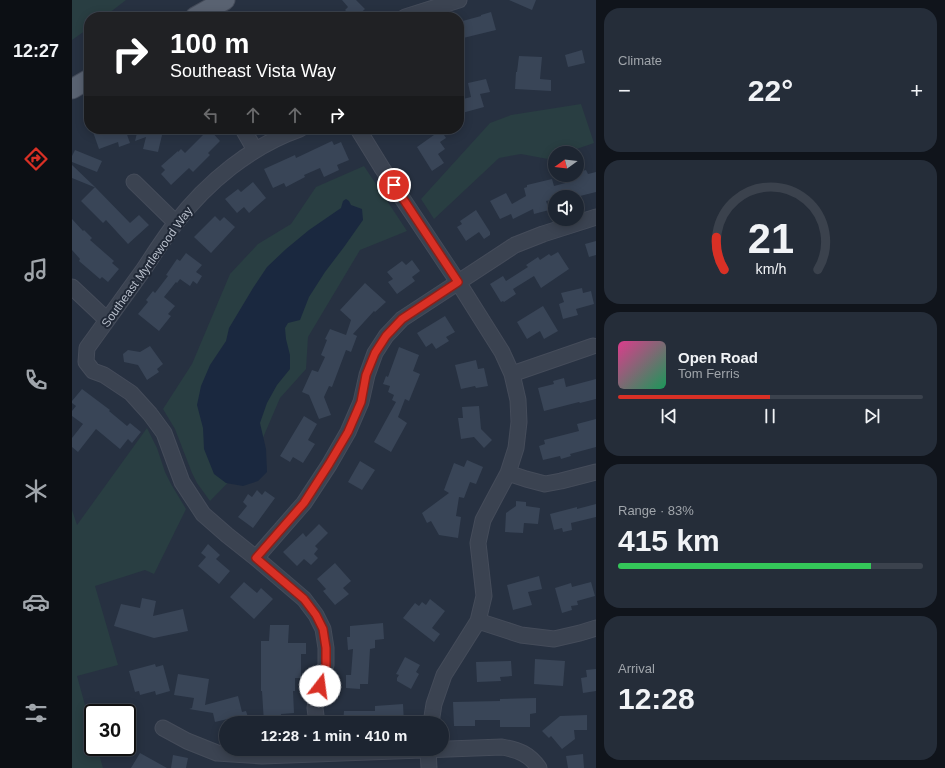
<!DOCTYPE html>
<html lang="en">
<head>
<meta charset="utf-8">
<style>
  body { margin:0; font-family:Arial,sans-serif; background:#252d39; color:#f1f3f6; height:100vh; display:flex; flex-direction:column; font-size:15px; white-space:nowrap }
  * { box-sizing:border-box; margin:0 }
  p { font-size:13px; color:#a0a5ab }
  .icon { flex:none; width:22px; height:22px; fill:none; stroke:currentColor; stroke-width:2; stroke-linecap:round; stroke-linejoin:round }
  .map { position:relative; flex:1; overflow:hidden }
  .details { display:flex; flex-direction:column; gap:8px; padding:8px; background:#10141b; width:349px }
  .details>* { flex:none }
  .hud { position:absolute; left:12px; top:12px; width:380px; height:122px; border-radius:16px; box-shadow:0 2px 10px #0003,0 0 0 1px #3b424d; background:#202124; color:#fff; overflow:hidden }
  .needle { width:26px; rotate:255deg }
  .buttons { position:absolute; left:476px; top:146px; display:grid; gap:8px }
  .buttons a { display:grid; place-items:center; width:36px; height:36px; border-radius:50%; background:#1d2531; box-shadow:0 2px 10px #0003,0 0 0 1px #3b424d; font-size:20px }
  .speed { position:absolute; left:12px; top:704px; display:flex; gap:8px; font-size:20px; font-weight:700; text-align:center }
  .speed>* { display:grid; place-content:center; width:52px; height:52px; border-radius:50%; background:#1d2531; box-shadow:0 2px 10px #0003,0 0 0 1px #3b424d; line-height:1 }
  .speed .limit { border:2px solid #111; border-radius:6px; background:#fff; color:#111 }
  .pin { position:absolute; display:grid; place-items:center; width:34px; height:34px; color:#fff; margin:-17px; border:2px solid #fff; border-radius:50%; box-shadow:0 1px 4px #0007 }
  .me { position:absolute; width:44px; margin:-22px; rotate:15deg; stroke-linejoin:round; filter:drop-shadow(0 0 3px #0008) }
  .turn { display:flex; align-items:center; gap:14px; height:84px; padding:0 20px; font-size:18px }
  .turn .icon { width:52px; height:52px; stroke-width:2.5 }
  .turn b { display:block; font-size:28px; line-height:34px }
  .lanes { display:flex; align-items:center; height:38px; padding:0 20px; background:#0003; justify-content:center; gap:20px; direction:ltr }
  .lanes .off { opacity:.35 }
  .big { font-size:30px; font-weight:600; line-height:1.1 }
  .details .card { flex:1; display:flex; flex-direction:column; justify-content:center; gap:6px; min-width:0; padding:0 14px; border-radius:16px; background:#252d39 }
  .details .dial { align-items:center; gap:0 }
  .dial svg { height:104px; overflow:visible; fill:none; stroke:#3b424d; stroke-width:7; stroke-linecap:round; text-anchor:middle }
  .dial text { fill:#f1f3f6; stroke:none }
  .song { display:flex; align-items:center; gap:12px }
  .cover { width:48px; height:48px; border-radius:6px; background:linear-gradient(135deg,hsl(330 70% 55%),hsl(150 70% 35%)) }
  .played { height:4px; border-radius:2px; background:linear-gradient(90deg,#d93025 50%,#3b424d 50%) }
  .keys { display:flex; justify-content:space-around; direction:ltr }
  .heat { display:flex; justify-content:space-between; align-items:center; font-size:22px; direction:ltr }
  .charge { height:6px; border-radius:3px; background:linear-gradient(90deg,#34c759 83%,#3b424d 0) }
  .trip { position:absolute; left:147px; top:716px; width:230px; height:40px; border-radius:20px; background:#1d2531; box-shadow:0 2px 10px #0003,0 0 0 1px #3b424d; font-weight:600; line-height:40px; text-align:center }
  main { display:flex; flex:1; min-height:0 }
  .menu { display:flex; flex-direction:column; width:72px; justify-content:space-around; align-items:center; background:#0c0f14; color:#a0a5ab }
  .menu .icon { width:28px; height:28px }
  .menu .active { color:#d93025 }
  .menu b { font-size:18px; color:#f1f3f6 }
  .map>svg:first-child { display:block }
</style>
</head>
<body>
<main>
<nav class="menu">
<b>12:27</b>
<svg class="icon active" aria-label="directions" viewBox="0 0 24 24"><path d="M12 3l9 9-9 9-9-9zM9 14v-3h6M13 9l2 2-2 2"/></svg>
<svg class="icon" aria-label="music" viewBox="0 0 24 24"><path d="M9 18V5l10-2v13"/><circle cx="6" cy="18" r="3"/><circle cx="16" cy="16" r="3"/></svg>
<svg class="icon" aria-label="phone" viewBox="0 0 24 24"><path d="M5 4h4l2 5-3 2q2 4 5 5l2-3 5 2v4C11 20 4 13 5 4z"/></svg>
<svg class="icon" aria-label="climate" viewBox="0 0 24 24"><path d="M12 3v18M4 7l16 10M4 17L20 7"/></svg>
<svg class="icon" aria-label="car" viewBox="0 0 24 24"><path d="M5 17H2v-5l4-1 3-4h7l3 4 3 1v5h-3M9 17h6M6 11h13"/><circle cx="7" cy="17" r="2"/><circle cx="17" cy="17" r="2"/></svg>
<svg class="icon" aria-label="filters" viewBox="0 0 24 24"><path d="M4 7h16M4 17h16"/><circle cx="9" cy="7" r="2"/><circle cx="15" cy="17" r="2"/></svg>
</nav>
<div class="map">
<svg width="524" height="768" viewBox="0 0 524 768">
  <rect width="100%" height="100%" fill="#273141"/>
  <path fill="#293e42" d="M0,0H54L32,17H17V28L0,40Z
    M509,104L522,143L493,153H483V156L476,159L449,154L427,158L362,219L349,199L418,123L439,115Z
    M292,166L335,231L288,250L236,337L234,369L208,398L184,454L138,501L125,483L120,473L103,429L91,409L120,364L158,274L186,244L219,224L244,187Z
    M75,428L85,448L93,472L99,484L114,509L82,574L73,570L23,586L46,665L5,676L21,734V747H25L31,768H0V510L5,525Z"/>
  <path fill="#1a283f" d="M274,199L277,201L279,205L290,209L291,220L272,247L253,272L237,297L228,320L216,323L213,328L214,339L218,355V369L205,385L195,403L188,423L194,449L195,472L186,481L171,486L154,483L142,474L132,449L131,428L125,405L129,386L138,365L154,341L157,328L181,288L195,267L214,249L237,230L269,208L271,201Z"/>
  <path fill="#394557" d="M270,0H284L293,9L284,17H280L273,10L276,7Z
    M437,0H464L460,10Z
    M419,12L424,30L387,39V22L409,16V15Z
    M510,50L513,63L496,67L493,55Z
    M447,56L470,57L468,79L479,80V91L443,89L444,72H445Z
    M414,79L418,92L408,94L412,107L390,113L387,100L399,97L396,83Z
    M20,129H53L58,143L47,147L46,142L27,149Z
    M66,129H93V130L91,131L86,152L71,149L74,137L63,141Z
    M137,129L148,141L136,153L138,155L121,172L117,168L99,185L89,174L93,170L89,166L106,151V152L109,149L113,153Z
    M358,129H368L374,138L368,142L373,149L366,154L372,163L360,171L345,147L362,135Z
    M260,141L262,145L269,142L277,160L265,165L267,170L252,177L248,168L232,175L233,177L214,187L212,183L201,188L192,169L223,155L224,158Z
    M3,150L30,161L25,172L0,162V156Z
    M0,165L23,187H22L0,178Z
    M514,170L516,174L524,172V192L504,197H483V199L474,201L477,210L462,214L461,209L441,219L439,214L428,219L418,201L434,193L440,204L454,196L452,188L455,187V185L480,179L482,186L497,182L496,176L505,175V174L507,173L506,172Z
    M181,182L194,198L177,213L172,207L165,213L153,199L166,189L169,192Z
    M23,187L58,223L67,215L77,225L56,244L34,220L31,223L9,201Z
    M404,210L418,232V235L412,239L407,232L394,241L385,227L390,224L388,221Z
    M143,216L148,221L152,217L163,227L139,253L122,237Z
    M0,219L11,231L12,230L20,238L18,240L42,261L40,263L47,269L36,282L30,277L28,279L7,261L8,259L0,250Z
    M524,241V255L517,257L513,244Z
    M486,252L497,269L469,288L462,276L441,289L444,294L432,302L431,301L429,302L418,284L431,276L434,281L456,267L454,265L466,257L468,260L477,254L479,256Z
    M114,253L130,265L124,272L130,276L125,284L121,281L118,286L108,279L105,283L104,282L92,297L103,306L96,314L99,316L87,331L66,314L76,302L74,300L81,291L83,293L96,276L94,275L105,259L108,261Z
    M340,260L348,271L340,277L343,281L325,294L316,282L321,279L315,272L330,261L334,265Z
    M293,283L314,302L303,312L302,311L281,334L285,336L279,352L274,350L260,387L257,386L252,397L259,415L247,419L237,395L230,392L240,370L246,372L253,357L249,355L255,340L253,339L258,329L274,335L279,320L268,310Z
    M510,288L511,293L519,291L522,304L504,309L506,315L491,319L487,304L492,302L489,293Z
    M471,306L486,331L472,339L468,331L455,339L445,322Z
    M373,316L383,332L374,337L377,341L364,349L360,343L354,347L345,333Z
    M78,346L91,364L85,369L87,372L75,380L66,365L52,362L51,354L56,350L68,352Z
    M327,347L347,355L341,371L348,374L337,401L333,399L326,417L335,423L319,452L302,442L324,402L320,400L322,395L316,392L318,386L311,384L314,376L316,377Z
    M404,360L406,369L412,368L416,386L404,388L403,386L389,389L383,365Z
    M492,378L494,387L524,379V399L508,403L507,402L472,411L466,388L482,384L481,381Z
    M10,389L38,410L37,411L55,426L58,423L69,432L60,443L56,439L48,449L24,429L6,452L0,447V438L11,424L0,416V411L4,406L0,403V401Z
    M407,406L409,429L420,440L412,448L402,437L389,439L386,418H391L390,407Z
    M232,416L245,424L236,440L243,444L231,463L221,457L218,462L208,456Z
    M524,419V447L498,454L499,456L489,459L488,456L471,460L467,446L473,444L472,440L507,431L505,424Z
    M395,460L411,467L404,484L398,482L392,498L387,497L384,516L389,517L386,538L367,535L359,521L355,523L350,513L377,493L372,490L382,463L392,467Z
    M288,461L303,470L290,490L276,482Z
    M185,490L190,495L193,491L203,498L181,528L166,517L175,506L171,502L176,494L180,497Z
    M444,501L454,502V506L468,508L466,524L452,523L451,533L433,532L434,513L444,506Z
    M524,504V517L499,523L500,530L491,532L490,528L482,530L478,514L505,507V509Z
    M247,524L256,533L243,546L246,549L242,554L246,558L239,565L232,559L225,566L211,552L231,533L234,537Z
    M136,544L148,555L144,559L158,571L147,584L126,566L134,557L129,553Z
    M263,563L279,581L271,588L277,594L263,605L251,591L254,589L245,579Z
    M467,576L470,589L456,592L460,605L441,610L435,585Z
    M172,582L185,593L189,588L201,599L182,619L158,597Z
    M519,582L523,596L505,601L506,605L499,606L500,610L490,613L483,588L499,583L500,587Z
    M70,598L84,601L81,616L111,609L116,631L82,638L42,626L49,604L68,608Z
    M358,599L373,611L360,628L368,634L362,642L331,618L343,603L347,606L350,602L354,605Z
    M311,623L312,639L303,640V648L298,649L296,684H288V689L274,688V675H279L281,649L276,650L275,637H278V626Z
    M198,625H217L216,643H234V654H229V678H223V691H221L222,713L209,714L210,723H192L190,691H189V641H197Z
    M333,657L348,665L344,672L347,674L339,689L325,681V678L327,675L324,674Z
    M463,659L493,661L491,686L462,684Z
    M439,661L440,676L428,677L429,681L405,682L404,662Z
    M83,664L84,667L91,665L98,691L84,695L83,691L68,695L67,691L63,692L57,671Z
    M524,669V691L511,693L509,678L515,677L514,670Z
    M106,674L137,679L133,705L166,696L170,712L174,711L178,723H166L164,717L143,722L141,713L117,709L120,708L122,698L102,695Z
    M464,698V713L458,714V727H428V720H403V726H382L381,702L428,701V699Z
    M331,704L332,723H271L272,711H303V706Z
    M515,715V730H502L503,739L490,749L479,736L477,738L470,731L488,716Z
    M68,753L95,768H59Z
    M511,754L512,768H496L494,756Z
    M101,755L116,758L114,768H99Z"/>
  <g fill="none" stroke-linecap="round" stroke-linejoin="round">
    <g stroke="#454c5a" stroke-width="17">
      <path id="minor" d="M333,17L387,0
        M171,129L183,150
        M228,129C179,146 135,182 103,224C92,238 82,254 72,269C53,295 34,322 15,348L14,362L21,371L32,375L59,393L78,414L92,433L110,482L131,514L155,535L184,558L232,599L244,615L251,629L254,648V665L245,696L243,708L245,723
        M286,129L310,168L386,282L430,352L440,374L446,400L447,422L444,448L436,473L421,501L411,520L406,543L412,596L406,621L372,675L362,704L359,723
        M62,182L104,223
        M0,287L35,320
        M440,374L521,346
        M436,473L454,479L473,484L489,481L524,472
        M184,558L232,503L257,465L276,432L289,402L295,375L303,353L314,336L330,319L443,245L471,234L524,217
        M406,621L449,635L482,639L508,633L524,628
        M91,728L115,741L145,753L190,756L430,747C447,750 457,754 467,768
        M356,749L357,768"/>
    </g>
    <g stroke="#454c5a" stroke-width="21">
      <path id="major" d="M123,17L153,0
        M0,89L17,79"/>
    </g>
    <use href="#minor" stroke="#3b4351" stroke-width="15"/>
    <use href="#major" stroke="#596271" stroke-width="19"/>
  </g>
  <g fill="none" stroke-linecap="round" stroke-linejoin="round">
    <g stroke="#8d1f18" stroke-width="10">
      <path id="route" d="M248,686L254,665V648L251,629L244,615L232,599L184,558L232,503L257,464L276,432L289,402L294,375L303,353L314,336L330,319L386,282L322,185"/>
    </g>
    <use href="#route" stroke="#d93025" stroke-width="7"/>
  </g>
  <g text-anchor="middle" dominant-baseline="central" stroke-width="4" stroke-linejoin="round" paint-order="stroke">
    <g font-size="12" fill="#b8bfcb" stroke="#202836">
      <text transform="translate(75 267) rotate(-54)">Southeast Myrtlewood Way</text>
    </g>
  </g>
</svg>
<div class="buttons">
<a><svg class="needle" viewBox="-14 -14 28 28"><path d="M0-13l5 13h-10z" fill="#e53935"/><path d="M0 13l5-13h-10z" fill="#a0a5ab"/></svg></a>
<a><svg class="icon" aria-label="sound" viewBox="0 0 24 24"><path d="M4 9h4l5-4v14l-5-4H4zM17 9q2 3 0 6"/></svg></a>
</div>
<div class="speed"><div class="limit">30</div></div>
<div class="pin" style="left:322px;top:185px;background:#d93025"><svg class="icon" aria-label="arrive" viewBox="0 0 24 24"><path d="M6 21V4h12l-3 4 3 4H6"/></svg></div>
<svg class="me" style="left:248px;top:686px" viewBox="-20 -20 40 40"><circle r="19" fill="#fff"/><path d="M0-13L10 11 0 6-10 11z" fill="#d93025"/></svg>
<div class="trip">12:28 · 1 min · 410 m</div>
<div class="hud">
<div class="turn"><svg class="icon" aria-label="right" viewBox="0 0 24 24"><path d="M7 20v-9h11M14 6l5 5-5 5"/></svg><div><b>100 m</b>Southeast Vista Way</div></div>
<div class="lanes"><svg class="icon off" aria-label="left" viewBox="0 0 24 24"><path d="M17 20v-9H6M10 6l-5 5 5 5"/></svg><svg class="icon off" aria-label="ahead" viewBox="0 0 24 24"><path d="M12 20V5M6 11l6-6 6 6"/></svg><svg class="icon off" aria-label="ahead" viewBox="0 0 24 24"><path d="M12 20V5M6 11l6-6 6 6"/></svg><svg class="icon" aria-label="right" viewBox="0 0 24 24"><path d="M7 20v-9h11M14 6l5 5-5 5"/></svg></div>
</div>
</div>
<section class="details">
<div class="card"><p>Climate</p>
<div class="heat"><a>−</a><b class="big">22°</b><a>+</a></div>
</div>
<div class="card dial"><svg viewBox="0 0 100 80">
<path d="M14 69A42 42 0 1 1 86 69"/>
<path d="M14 69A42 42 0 0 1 8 44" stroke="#d93025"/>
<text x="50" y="56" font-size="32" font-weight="700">21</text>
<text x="50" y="72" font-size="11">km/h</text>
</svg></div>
<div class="card">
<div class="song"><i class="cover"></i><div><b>Open Road</b><p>Tom Ferris</p></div></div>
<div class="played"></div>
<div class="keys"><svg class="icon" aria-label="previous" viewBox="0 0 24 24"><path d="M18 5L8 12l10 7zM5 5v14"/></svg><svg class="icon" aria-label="pause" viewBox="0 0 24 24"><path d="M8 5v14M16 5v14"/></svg><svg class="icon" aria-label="next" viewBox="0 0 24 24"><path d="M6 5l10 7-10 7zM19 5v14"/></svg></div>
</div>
<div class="card"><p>Range · 83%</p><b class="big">415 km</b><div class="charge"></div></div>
<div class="card"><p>Arrival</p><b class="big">12:28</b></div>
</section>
</main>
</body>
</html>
